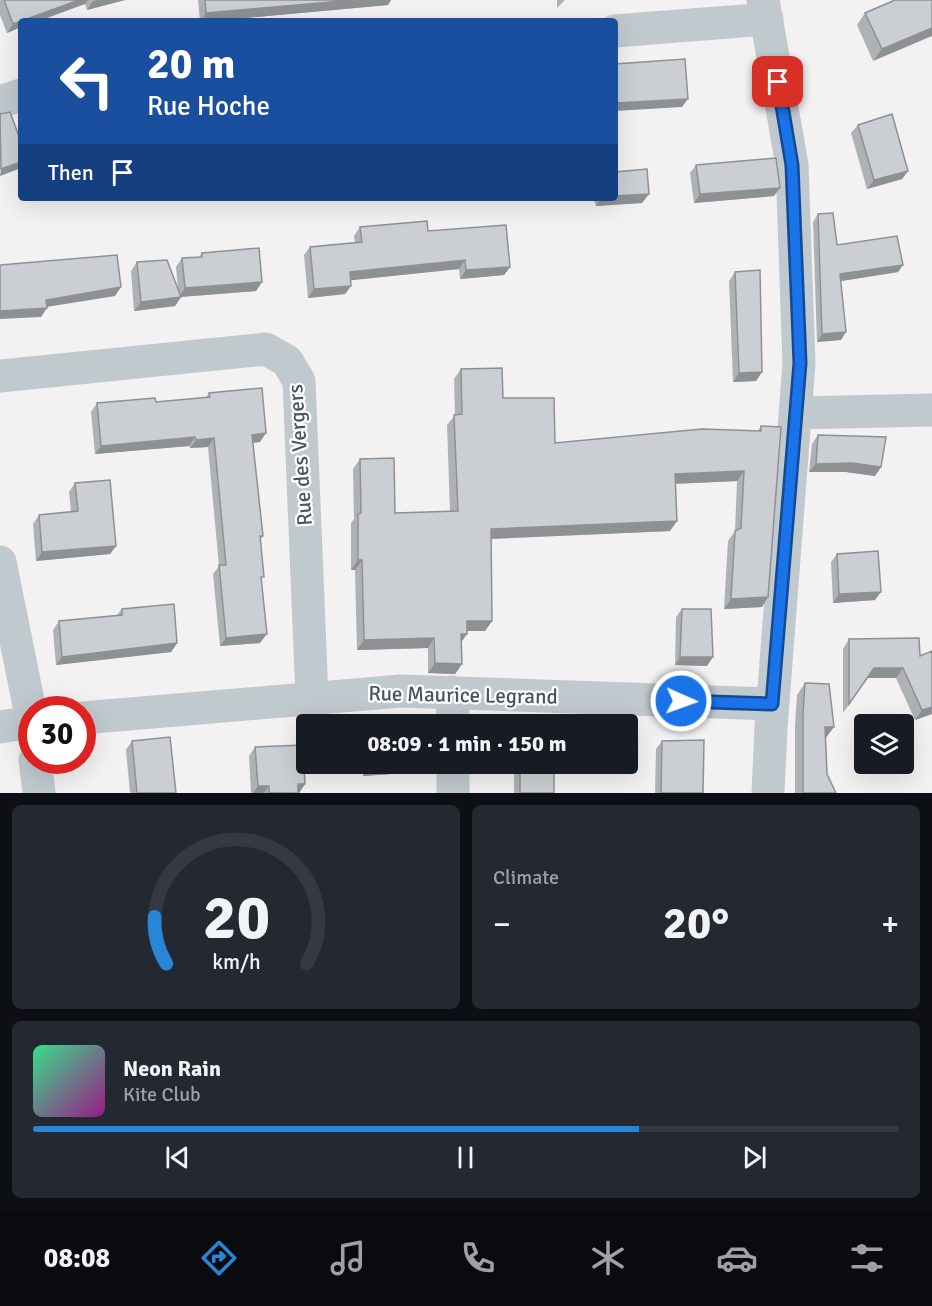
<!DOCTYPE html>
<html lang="en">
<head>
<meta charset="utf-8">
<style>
  body { margin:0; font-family:Signika,sans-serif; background:#242831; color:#f1f3f6; height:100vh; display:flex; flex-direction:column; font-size:22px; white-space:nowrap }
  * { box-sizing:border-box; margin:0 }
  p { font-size:20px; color:#9ea1a6 }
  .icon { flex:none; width:33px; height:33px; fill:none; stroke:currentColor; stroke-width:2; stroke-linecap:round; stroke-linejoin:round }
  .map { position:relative; height:793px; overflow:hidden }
  .panel { display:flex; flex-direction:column; gap:12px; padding:12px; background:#0d0f14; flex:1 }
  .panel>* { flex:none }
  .top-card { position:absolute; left:18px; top:18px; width:600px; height:183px; border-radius:6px; box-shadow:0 6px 24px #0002; background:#1a4fa0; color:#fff; overflow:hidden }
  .tools { position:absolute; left:854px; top:714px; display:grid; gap:12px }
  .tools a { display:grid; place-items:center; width:60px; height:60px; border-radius:6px; background:#171b24; box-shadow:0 6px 24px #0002; font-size:30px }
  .speed { position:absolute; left:18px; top:696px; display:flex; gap:12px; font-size:30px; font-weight:700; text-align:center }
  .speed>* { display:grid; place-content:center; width:78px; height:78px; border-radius:50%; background:#171b24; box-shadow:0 6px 24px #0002; line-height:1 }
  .speed .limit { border:9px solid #d22; background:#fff; color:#111 }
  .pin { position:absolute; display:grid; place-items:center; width:51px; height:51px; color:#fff; margin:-26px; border-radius:12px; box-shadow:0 3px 9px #0006 }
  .me { position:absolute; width:66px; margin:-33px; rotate:92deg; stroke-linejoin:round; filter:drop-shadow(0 0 4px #0008) }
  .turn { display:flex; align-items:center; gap:21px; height:126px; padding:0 30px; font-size:27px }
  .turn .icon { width:78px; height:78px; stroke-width:2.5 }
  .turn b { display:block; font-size:42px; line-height:51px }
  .then { display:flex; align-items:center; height:57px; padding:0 30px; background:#0003; gap:12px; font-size:22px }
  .big { font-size:45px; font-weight:800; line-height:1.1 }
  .panel .widget { flex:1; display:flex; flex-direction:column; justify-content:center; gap:9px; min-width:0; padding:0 21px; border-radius:9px; background:#242831 }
  .panel .dial { align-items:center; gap:0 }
  .dial svg { height:156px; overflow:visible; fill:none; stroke:#363941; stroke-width:7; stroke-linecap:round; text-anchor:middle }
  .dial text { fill:#f1f3f6; stroke:none }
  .song { display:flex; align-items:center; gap:18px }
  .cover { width:72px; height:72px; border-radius:9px; background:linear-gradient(135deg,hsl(150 70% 55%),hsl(310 70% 35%)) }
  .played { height:6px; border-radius:3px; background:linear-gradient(90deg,#2786d7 70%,#363941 70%) }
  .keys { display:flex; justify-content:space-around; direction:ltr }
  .heat { display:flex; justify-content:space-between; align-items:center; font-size:33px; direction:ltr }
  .panel .tiles { flex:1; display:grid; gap:12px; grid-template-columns:1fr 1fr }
  .widget:last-child { grid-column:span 2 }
  .trip { position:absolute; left:296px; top:714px; width:342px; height:60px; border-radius:6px; background:#171b24; box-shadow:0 6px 24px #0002; font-weight:800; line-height:60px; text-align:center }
  .menu { display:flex; height:96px; justify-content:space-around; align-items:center; background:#090b0e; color:#9ea1a6 }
  .menu .icon { width:42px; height:42px }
  .menu .current { color:#2786d7 }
  .menu b { font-size:27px; color:#f1f3f6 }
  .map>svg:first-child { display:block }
</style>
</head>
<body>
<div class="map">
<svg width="932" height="793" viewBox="0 0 932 793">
  <rect width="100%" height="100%" fill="#f3f1f1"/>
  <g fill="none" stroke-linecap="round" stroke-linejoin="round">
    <path stroke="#c0c9ce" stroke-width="33" d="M763,0L792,165L799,363L771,728L768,793
      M615,31L767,19
      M0,102L21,95
      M0,376L266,349L287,361L299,381L312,698
      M795,413L932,410
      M0,562L32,720
      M452,692L453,724
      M82,718L401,691L772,704
      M0,727L32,722
      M35,760L39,793
      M453,764V793"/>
  </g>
  <path fill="#afb2b5" d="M0,0H125L87,10L85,4L21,21V27L7,33L0,15Z
    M198,0H391L388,5L213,21H200Z
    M557,0H565L557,8Z
    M932,0L873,61L857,25L865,13Z
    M858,125L908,171L902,179L867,189L851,133Z
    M696,165L774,196L694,203L690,173Z
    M649,194L642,203L596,206L593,198H615Z
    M818,214L837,245L903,265L898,272L841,281V340L817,342L813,222Z
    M360,227L428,231L510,267L504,275L460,279L459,269L351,280V286L345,294L308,298L304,255L310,247L355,243L354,236Z
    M202,253L262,282L256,291L181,297L175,306L134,311L131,271L137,262L178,289L176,267L182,258L199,257Z
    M735,272L762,372L756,381L733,382L729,281Z
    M461,369L503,398L555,443L758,431L761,426L762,607L724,609L728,541L735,531L737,481L675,484L670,531L491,539L492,621L485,631H467V634L461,641L462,664L455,674L428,673V648L357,650L355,570H351V523L354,519L353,469L360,459L395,513L450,511L447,425L455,415L454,379Z
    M209,393L260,442L253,443L263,536L261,539L262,581L260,643L220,646L213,574L219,566L208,447L190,448L189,446L95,454L91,412L97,403L156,402L206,398Z
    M818,435L881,467L875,476L846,472H809L812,444Z
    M75,483L116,546L110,554L36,561L33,524L39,515L71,512L69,492Z
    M837,554L875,600L833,603L831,562Z
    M122,609L177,643L171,652L56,665L53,630L59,621L117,615Z
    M682,609L707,666L675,665L676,617Z
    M849,639L920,656L932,651V714L915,720L896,678H867L843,713V649Z
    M805,683L825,739L827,774L836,793H795V726L797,695Z
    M132,741L176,793H130L126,750Z
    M662,741L703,793H655L656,749Z
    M255,747L305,784L299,793H251L249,756Z
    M362,764H411L405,773L363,776Z
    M514,764H554V793H514Z"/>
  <path fill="#8e9194" d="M79,0H88L85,4L39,21H21V27L7,33L13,24Z
    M97,0H125L87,10L93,1Z
    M353,0H391L388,5L213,21H201L206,13Z
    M932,28V36L873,61L882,49Z
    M688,99L682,107L615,111V103Z
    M21,162V168L0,176L1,169Z
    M908,171L902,179L867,189L874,180Z
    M780,188L774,196L694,203L700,194Z
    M649,194L642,203L596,206L601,198H615V196Z
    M465,260L459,269L344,281L350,272Z
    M903,265L898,272L835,282L840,274Z
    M510,267L504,275L460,279L466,270Z
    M262,282L256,291L179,297L185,288Z
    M351,286L345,294L308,298L314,289Z
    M121,287L115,296L40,308L46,300Z
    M181,297L175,306L134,311L141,302Z
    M47,308L41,317L0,319V311Z
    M846,332L841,340L817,342L822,334Z
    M762,372L756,381L733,382L739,373Z
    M266,433L260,442L246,443L252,435Z
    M195,437L189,446L95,454L101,446Z
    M214,438L208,447L190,448L196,440Z
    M852,463L881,467L875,476L846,472H809L816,464Z
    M744,471L737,481L668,484L675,474Z
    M677,521L670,531L484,539L491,529Z
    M116,546L110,554L36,561L42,552Z
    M358,560H362L355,570H351Z
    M881,592L875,600L833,603L839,594Z
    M768,597L762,607L724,609L731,599Z
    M467,621H492L485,631H460Z
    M267,634L260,643L220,646L226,638Z
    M461,634H467L460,644Z
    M434,638L428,648L357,650L364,640Z
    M177,643L171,652L56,665L62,657Z
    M680,657H713L707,666L675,665Z
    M435,663L462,664L455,674L428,673Z
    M874,668H903L896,678H867L843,713Z
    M932,707V714L915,720L922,710Z
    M825,727H834L825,739Z
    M411,764L405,773L363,776L369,767Z
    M298,784H305L299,793H292Z
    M258,786H269L264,793H253Z"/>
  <path fill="#cbcfd3" stroke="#8e9194" stroke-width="1.5" d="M4,0H79L13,24Z
    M205,0H353L206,13Z
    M895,0H932V28L882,49L865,13Z
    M685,59L688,99L615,103V64Z
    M10,112L21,142V162L1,169L0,113L1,114Z
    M892,114L908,171L874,180L858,125Z
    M776,158L780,188L700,194L696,165Z
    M647,169L649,194L615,196V172Z
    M833,213L837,245L897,236L903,265L840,274L846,332L822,334L818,214Z
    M427,221L428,231L506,225L510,267L466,270L465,260L350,272L351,286L314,289L310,247L362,242L360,227Z
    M259,248L262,282L185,288L182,258L202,257V253Z
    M117,255L121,287L46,300L47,308L0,311V265Z
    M167,260L181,297L141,302L137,262Z
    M760,270L762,372L739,373L735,272Z
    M502,368L503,398H554L555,443L702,429L761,431V426L781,427L768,597L731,599L735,531L741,528L744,471L675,474L677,521L491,529L492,621H467V634H461L462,664L435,663L434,638L364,640L362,560H358V514L361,513L360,459L394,458L395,513L458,511L454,415L462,414L461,369Z
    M262,388L266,433L252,435L263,536H260L264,577H261L267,634L226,638L219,565H226L214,438L196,440L195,437L101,446L97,403L155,398L156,402L210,397L209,393Z
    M818,435L886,437L881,467L852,463L816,464Z
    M110,480L116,546L42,552L39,515L78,511L75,483Z
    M878,551L881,592L839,594L837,554Z
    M174,604L177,643L62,657L59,621L122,615V609Z
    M682,609H711L713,657H680Z
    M919,638L920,656L932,651V707L922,710L903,668H874L849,704V639Z
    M805,683L829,684L834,727H825L827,774L836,793H803V714Z
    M408,719V724H366V722Z
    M170,737L176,793H137L132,741Z
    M704,740L703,793H661L662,741Z
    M303,745L305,784H298V793H269V786H258L255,747Z
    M369,764H411L369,767Z
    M520,764H554V793H520Z"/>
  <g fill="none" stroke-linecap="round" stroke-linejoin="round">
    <g stroke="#114b97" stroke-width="15">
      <path id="route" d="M681,701L772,704L800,363L792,165L778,82"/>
    </g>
    <use href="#route" stroke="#1a73e8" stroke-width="10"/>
  </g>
  <g text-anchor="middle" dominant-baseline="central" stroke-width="4.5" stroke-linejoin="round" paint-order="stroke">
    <g font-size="21" fill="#4a565d" stroke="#fff">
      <text transform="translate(300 455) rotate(-94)">Rue des Vergers</text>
      <text transform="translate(463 695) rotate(1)">Rue Maurice Legrand</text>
    </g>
  </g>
</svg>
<div class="tools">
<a><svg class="icon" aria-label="layers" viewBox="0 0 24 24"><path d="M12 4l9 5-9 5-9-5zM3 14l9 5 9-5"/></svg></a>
</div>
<div class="speed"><div class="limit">30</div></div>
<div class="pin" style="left:778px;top:82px;background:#d93025"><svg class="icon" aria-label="arrive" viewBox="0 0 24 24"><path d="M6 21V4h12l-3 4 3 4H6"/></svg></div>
<svg class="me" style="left:681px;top:701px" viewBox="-20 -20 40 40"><circle r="17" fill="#1a73e8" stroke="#fff" stroke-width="3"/><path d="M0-11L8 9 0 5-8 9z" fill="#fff"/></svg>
<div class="trip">08:09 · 1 min · 150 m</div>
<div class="top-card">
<div class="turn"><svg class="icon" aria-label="left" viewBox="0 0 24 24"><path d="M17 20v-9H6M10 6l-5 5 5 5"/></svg><div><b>20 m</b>Rue Hoche</div></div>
<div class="then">Then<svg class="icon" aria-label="arrive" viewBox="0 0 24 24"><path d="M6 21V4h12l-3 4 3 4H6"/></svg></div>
</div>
</div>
<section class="panel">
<div class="tiles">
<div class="widget dial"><svg viewBox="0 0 100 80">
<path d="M14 69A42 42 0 1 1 86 69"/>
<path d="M14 69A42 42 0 0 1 8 45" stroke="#2786d7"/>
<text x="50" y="56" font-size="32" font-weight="700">20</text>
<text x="50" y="72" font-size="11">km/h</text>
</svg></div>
<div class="widget"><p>Climate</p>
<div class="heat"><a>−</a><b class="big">20°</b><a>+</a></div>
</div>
<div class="widget">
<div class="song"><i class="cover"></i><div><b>Neon Rain</b><p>Kite Club</p></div></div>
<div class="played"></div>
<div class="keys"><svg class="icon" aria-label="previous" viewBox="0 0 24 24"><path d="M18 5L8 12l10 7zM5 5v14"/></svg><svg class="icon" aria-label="pause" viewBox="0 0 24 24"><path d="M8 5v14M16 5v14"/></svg><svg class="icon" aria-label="next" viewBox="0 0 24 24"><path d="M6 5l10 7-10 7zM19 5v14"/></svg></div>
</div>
</div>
</section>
<nav class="menu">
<b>08:08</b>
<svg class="icon current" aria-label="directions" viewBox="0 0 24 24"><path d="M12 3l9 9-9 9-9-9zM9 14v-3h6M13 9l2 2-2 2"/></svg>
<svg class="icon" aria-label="music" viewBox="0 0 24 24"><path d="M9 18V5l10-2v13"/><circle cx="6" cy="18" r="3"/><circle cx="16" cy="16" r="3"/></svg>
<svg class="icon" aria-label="phone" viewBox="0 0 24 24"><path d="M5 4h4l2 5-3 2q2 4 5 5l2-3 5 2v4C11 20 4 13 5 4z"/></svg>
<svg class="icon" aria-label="climate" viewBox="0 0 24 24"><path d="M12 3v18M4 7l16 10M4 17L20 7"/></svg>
<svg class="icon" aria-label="car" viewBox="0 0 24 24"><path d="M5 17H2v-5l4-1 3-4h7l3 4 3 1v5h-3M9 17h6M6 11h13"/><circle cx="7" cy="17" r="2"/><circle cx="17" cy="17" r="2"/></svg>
<svg class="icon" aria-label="filters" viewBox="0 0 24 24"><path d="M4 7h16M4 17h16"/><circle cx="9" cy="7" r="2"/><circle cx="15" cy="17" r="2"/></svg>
</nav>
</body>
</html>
